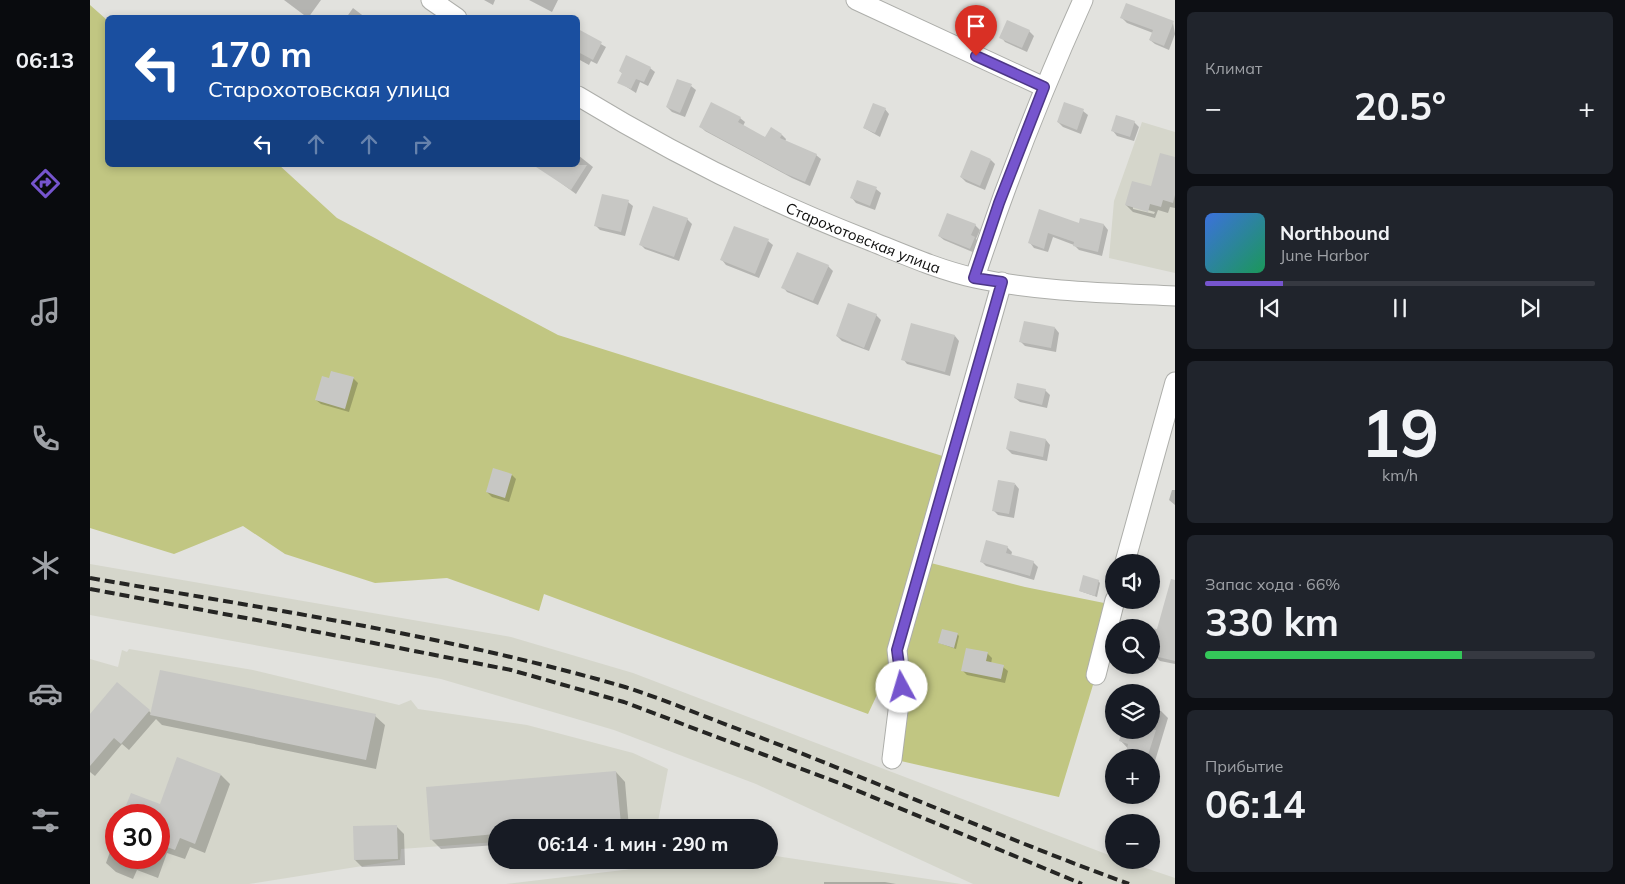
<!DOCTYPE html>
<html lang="ru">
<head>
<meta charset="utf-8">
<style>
  body { margin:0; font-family:Mulish,sans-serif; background:#20242c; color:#f1f3f6; height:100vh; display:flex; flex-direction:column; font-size:19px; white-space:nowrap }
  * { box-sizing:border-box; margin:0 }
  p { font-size:16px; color:#9ea1a6 }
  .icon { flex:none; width:28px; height:28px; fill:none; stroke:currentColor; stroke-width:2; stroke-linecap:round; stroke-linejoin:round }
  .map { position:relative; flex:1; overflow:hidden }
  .side { display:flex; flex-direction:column; gap:12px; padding:12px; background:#0d0f14; width:450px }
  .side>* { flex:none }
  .top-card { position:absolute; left:15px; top:15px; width:475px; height:152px; border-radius:8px; box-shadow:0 2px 8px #0003; background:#1a4fa0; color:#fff; overflow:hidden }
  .buttons { position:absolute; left:1015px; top:554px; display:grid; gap:10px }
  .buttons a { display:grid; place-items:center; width:55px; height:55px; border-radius:50%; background:#171b24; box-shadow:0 2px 8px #0003; font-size:25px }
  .speed { position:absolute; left:15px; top:804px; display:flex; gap:10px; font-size:25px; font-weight:700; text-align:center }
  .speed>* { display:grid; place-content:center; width:65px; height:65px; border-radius:50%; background:#171b24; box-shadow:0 2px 8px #0003; line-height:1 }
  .speed .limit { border:8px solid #d22; background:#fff; color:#111 }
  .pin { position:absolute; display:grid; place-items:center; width:42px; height:42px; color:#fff; margin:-51px -21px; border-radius:50% 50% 50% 0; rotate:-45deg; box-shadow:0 0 5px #0007 }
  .pin .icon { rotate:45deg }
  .me { position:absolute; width:55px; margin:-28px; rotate:354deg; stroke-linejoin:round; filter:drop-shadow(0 0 4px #0008) }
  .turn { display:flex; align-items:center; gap:18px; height:105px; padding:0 20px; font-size:22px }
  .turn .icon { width:65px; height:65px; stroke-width:2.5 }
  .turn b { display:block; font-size:35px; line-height:42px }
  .lanes { display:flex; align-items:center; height:48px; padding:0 20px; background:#0003; justify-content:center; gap:25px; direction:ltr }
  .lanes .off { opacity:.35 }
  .big { font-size:38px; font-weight:700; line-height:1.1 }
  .side .widget { flex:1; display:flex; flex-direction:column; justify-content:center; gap:8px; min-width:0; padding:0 18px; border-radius:8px; background:#20242c }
  .side .dial { align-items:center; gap:0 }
  .dial b { font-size:65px; line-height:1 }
  .song { display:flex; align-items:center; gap:15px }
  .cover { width:60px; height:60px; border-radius:8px; background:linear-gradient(135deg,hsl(220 70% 55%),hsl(150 70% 35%)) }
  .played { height:5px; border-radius:2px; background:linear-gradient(90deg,#7655ce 20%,#363941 20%) }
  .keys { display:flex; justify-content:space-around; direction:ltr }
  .heat { display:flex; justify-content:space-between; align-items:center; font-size:28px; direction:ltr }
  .charge { height:8px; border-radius:4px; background:linear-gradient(90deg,#34c759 66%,#363941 0) }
  .trip { position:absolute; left:398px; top:819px; width:290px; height:50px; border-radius:25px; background:#171b24; box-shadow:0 2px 8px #0003; font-weight:700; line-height:50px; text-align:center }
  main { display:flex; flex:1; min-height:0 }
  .tab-bar { display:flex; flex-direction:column; width:90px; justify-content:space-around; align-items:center; background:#090b0e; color:#9ea1a6 }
  .tab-bar .icon { width:35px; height:35px }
  .tab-bar .selected { color:#7655ce }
  .tab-bar b { font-size:22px; color:#f1f3f6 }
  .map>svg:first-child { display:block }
</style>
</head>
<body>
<main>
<nav class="tab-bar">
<b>06:13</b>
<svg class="icon selected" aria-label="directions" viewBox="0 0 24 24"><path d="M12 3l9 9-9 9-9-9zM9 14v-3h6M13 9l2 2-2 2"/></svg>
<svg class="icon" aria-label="music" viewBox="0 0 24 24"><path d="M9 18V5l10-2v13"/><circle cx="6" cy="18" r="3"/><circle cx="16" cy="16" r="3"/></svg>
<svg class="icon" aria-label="phone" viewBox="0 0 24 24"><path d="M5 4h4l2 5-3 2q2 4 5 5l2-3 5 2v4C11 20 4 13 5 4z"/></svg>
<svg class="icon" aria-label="climate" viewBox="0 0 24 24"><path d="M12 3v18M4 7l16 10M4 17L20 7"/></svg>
<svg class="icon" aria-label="car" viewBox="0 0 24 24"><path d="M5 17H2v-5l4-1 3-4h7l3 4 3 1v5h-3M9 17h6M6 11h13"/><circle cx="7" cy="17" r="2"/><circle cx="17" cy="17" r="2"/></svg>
<svg class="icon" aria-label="filters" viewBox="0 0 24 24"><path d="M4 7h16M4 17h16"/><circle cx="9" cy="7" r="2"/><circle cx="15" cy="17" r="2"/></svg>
</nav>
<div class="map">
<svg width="1085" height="884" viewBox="0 0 1085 884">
  <rect width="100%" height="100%" fill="#e2e2de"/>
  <path fill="#d5d6cb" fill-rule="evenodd" d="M1052,122L1085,132V273L1019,258L1024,201Z
    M0,564L421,637L543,673L1024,857V860H1032L1085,878V884H883L666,784L524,730L351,679L0,615Z
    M39,649L163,670L309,705L321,700L328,709L437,725L543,753L578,769L567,827L406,828V842L311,849L310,860L159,884H0V659L28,667L32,650L37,652ZM26,815H69V858H26Z
    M679,855L871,884H416L550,868L563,861L679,860Z"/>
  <path fill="#c1c682" d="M0,5L17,20L18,165H189L247,218L468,335L862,459L833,561L935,587L1024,605L1006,675L969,797L802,759L807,652L778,714L454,594L449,611L357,578L285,583L195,554L153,526L84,554L0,528Z"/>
  <path fill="#0003" fill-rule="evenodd" d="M194,0H231L218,18Z
    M394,0H405L403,5Z
    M439,0H468L462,12Z
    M263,8L276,18H256Z
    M1032,18L1083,22L1085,34L1079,50L1065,44L1060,40L1063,33L1037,23Z
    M488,31L516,47L507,64L501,61L499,65L488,59Z
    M939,31L944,36L937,52L915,42L911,37Z
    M560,68L565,72L558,86L550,82L546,93L529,82L533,74L530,71Z
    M601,86L606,90L595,117L582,112L577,107Z
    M795,109L799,114L790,137L774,128Z
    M993,111L998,115L991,134L973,127L968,122Z
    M650,118L655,122L653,126L676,139L692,135L696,139L695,142L726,155L731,159L720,186L702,178L615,131L611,127Z
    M1044,122L1049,127L1044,141L1027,136L1023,131Z
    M488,155L503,167L486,194L456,172L461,165H488Z
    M1085,158V208L1080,207L1078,213L1068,210L1065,218L1043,212L1036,205L1062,187ZM1043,206L1065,212L1064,214L1043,209Z
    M901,160L905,164L895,190L876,182L871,177Z
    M786,189L791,193L785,210L766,203L762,198Z
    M538,202L543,206L535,236L510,230L505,225Z
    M950,211L989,224L991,220L1014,225L1018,230L1012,256L989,250L984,245L963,237L958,252L944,248L940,243Z
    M597,219L602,224L589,261L555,249L551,245Z
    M885,225L890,230L886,239L889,242L885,253L854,240L849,236Z
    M678,241L683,245L669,278L636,265L632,260Z
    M738,266L743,271L728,305L697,292L693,287Z
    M786,315L791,320L779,351L752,341L747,336Z
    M965,328L969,333L966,352L935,346L931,342Z
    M865,336L869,341L860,376L817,364L813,359Z
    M263,378L268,383L259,412L231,404L226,400L240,380Z
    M955,390L960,395L957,408L930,402L925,398Z
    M956,440L960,445L957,461L922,454L917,449Z
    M422,475L426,479L419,502L402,497L397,492Z
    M925,484L929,489L924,518L908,515L904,511Z
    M1082,490H1085V505L1079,500Z
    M917,547L922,552L921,556L943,562L948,567L944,580L896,566L891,561Z
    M1008,581L1010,583L1007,597L990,591Z
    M1085,585V664L1070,661L1065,656L1066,653L1061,651V632L1068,631Z
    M867,634L869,636L866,649L849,643Z
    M897,653L902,658L901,664L913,667L918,671L915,683L877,675L872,670Z
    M1061,708L1071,711L1078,718L1065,761L1061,760V758L1045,756L1030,740L1034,730H1061Z
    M59,711L62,714L285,716L295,725L286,769L72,725L66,719L39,750L32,744L5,776L0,772V715Z
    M526,772L535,782L539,828H406V845L351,849L341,839Z
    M131,775L140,784L115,853L100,847L95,859L77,853L68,878L47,870L43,879L26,872L16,863L26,835V858H69V815H34L70,806Z
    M306,826L314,834L315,865L272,867L265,860Z
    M734,882H795L806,884H734Z"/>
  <path fill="#c7c7c4" d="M1036,3L1084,21L1074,46L1059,40L1063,30L1030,18Z
    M917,20L940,30L932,48L909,38Z
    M488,29L512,42L503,60L488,52Z
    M536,55L561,67L554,82L546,79L541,89L527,83L532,73L529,71Z
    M587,79L602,84L590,113L576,107Z
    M621,102L651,117L648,122L675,137L681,127L692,134L690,138L727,154L715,182L696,174L609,127Z
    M974,102L994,109L987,130L967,122Z
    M783,103L796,108L785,133L773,128Z
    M1026,115L1045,121L1040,137L1021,131Z
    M881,150L901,159L890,186L870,177Z
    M1070,153L1085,157V195L1083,203L1073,200L1071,207L1060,204L1058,212L1035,205L1042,181L1061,186Z
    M443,165H497L481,190Z
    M767,180L787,187L780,206L760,198Z
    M512,194L539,200L531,232L504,226Z
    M563,206L598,218L584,257L549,245Z
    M949,209L989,223L990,218L1014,224L1008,252L983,246L984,242L958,233L954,249L938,243Z
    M857,213L886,224L881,235L885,237L880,249L848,236Z
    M644,226L679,239L665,274L630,260Z
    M707,252L739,265L723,301L691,288Z
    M758,303L787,314L774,348L746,336Z
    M934,321L965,327L961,348L929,342Z
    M821,323L865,335L855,372L811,360Z
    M241,371L264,377L255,409L225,400L232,376L239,378Z
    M927,383L956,389L952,405L924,398Z
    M920,431L956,439L953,457L916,449Z
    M403,468L422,474L415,498L396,492Z
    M908,480L925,483L919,514L902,511Z
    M896,540L918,546L916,553L944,561L940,576L890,562Z
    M993,575L1009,580L1005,596L989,591Z
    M1081,579L1085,580V661L1064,656L1065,650L1061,649V628L1067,629Z
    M852,629L868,633L864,648L848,643Z
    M876,648L898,652L896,661L914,665L911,679L871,671Z
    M70,670L286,714L276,760L60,715Z
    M27,682L60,710L31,744L24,738L0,766V714Z
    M1032,730H1066L1058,755L1037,749L1038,744L1029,741Z
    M87,757L131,774L105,844L90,838L85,850L69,844V815H32L41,793L70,804Z
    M526,771L531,824L490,828H406V834L340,840L336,787Z
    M307,825L308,859L264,860L263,826Z"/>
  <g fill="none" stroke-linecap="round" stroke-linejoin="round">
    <g stroke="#adaeaa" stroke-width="21">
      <g id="minor">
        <path d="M341,0L367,18"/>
        <path d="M766,0L954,87"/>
        <path id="s1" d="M488,96C580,152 677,201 778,240C813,254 849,270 885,278C950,292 1019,293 1085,296"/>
        <path d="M885,277C916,183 952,91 993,0"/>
        <path d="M1035,562L1085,382"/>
        <path d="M1006,675L1025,600"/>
        <path d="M802,759L811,687L807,650L912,282"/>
      </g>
    </g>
    <use href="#minor" stroke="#fff" stroke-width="19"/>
    <path stroke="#252523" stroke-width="4" stroke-dasharray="10 5" stroke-linecap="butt" d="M0,578C179,609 360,636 535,687C573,699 610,715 648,729C779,778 907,836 1039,884
      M0,589L172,621L421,670L534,702L749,783L992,884"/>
  </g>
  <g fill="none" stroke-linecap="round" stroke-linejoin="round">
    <g stroke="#4d3786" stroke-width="12">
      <path id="route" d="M812,687L807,650L912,282L884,278L909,203L954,87L886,56"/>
    </g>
    <use href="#route" stroke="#7655ce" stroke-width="9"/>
  </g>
  <g text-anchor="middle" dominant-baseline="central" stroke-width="4" stroke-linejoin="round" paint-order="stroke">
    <g font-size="15" fill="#0e0e0d" stroke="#efefeb">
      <text stroke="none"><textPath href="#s1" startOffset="319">Старохотовская улица</textPath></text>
    </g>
  </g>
</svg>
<div class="buttons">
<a><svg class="icon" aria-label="sound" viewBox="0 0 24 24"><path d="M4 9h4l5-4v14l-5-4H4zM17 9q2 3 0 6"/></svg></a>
<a><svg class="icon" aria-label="search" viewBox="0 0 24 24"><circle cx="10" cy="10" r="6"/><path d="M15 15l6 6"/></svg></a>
<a><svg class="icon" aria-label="layers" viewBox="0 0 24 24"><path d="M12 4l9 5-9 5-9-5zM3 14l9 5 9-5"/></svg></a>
<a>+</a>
<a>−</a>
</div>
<div class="speed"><div class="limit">30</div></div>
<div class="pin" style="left:886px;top:56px;background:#d93025"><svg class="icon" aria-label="arrive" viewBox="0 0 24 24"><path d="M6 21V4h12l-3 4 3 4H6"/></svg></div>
<svg class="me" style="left:812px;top:687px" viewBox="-20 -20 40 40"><circle r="19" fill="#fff"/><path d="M0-13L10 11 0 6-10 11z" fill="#7655ce"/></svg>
<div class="trip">06:14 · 1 мин · 290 m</div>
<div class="top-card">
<div class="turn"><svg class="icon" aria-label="left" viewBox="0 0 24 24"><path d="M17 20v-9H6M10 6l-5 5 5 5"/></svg><div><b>170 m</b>Старохотовская улица</div></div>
<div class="lanes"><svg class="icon" aria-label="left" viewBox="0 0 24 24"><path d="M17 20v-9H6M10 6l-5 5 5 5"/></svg><svg class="icon off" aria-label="ahead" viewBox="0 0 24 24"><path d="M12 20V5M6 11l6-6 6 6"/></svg><svg class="icon off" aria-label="ahead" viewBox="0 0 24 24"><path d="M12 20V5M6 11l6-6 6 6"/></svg><svg class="icon off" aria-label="right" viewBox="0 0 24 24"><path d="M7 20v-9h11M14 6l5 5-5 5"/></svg></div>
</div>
</div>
<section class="side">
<div class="widget"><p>Климат</p>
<div class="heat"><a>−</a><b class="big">20.5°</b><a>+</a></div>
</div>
<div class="widget">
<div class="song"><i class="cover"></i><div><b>Northbound</b><p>June Harbor</p></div></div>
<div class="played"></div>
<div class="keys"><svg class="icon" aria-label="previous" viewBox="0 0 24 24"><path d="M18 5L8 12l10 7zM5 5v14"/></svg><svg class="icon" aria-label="pause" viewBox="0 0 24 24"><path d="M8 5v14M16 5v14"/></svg><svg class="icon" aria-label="next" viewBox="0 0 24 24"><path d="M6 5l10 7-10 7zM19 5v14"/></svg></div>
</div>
<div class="widget dial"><b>19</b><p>km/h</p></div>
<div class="widget"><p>Запас хода · 66%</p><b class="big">330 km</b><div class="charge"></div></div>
<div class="widget"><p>Прибытие</p><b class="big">06:14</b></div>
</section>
</main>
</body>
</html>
